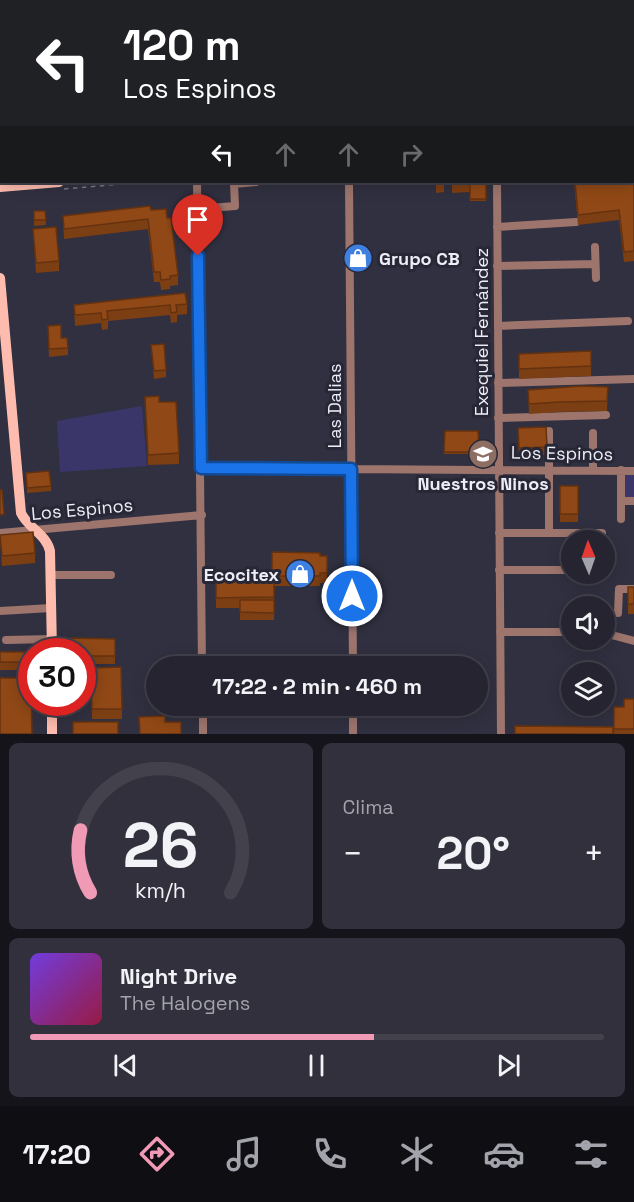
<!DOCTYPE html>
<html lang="es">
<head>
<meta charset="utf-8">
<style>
  body { margin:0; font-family:"Space Grotesk",sans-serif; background:#31303c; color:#f1f3f6; height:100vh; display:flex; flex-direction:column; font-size:22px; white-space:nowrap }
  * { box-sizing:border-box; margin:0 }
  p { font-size:20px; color:#a3a4ab }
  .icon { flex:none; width:33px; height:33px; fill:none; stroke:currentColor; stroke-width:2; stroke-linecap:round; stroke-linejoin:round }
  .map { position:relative; height:734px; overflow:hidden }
  .drawer { display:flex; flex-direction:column; gap:9px; padding:9px; background:#14141a; flex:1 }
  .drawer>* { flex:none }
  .guide { position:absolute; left:0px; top:0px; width:634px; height:183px; box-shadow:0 3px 15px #0003,0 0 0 2px #42414c; background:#202124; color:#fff; overflow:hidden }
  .needle { width:39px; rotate:358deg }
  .fabs { position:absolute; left:561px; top:530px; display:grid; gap:12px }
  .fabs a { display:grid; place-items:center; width:54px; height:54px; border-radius:50%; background:#252430; box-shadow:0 3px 15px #0003,0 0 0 2px #42414c; font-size:30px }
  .speed { position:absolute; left:18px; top:638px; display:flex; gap:12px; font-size:30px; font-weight:700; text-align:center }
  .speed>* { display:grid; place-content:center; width:78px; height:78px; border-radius:50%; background:#252430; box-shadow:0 3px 15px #0003,0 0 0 2px #42414c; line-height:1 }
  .speed .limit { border:9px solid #d22; background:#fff; color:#111 }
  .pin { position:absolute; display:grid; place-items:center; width:51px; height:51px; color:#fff; margin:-62px -26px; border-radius:50% 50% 50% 0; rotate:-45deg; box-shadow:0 0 6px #0007 }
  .pin .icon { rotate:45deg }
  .me { position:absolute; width:66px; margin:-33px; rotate:0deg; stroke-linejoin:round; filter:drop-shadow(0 0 4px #0008) }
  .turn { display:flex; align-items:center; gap:21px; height:126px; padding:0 24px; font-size:27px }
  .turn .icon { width:78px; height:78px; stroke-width:2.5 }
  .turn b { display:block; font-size:42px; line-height:51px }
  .lanes { display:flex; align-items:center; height:57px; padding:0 24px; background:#0003; justify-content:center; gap:30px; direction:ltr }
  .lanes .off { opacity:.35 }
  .big { font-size:45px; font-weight:600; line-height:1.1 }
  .drawer .tile { flex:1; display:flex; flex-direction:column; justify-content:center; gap:9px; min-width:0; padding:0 21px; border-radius:9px; background:#31303c }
  .drawer .dial { align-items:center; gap:0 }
  .dial svg { height:156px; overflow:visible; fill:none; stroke:#42414c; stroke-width:7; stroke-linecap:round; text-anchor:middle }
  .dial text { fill:#f1f3f6; stroke:none }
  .song { display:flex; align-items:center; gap:18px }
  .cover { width:72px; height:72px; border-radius:9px; background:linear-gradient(135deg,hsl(260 70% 55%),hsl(340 70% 35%)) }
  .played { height:6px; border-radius:3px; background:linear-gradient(90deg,#f09ab5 60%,#42414c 60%) }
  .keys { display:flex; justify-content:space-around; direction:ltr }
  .heat { display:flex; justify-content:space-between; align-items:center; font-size:33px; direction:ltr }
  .drawer .tiles { flex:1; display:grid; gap:9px; grid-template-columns:1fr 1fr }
  .tile:last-child { grid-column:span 2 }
  .trip { position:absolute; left:146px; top:656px; width:342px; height:60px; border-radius:30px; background:#252430; box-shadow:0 3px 15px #0003,0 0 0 2px #42414c; font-weight:600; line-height:60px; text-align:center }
  .tab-bar { display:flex; height:96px; justify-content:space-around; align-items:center; background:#0f0e13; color:#a3a4ab }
  .tab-bar .icon { width:42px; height:42px }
  .tab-bar .current { color:#f09ab5 }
  .tab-bar b { font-size:27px; color:#f1f3f6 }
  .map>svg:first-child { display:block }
</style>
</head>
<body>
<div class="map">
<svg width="634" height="734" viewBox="0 0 634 734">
  <defs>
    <pattern id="park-dots" width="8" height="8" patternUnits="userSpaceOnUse" patternTransform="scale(1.5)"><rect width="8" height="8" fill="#3a366a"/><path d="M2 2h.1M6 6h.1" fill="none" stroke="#575380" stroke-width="1.8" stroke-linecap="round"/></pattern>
  </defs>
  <rect width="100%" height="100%" fill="#313040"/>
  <path fill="#3a366a" d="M142,406L147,466L60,472L57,421Z
    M621,470L634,471V501H621Z"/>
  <path fill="url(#park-dots)" d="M0,0H59L60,1L2,2L1,75L0,54Z"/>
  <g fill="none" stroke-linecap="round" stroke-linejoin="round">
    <path stroke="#797986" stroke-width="1.5" stroke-dasharray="4.5 4.5" stroke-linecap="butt" d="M28,0L29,2
      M0,6L2,7
      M64,189L145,182"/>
    <path stroke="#9d756d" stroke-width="8" d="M67,0L68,2
      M494,0V2
      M591,0V2
      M166,2L181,0
      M352,2V0
      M524,2V0
      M558,2V0
      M633,9H634
      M0,94H2
      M197,182L202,666
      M349,182L353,666
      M497,182L501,734
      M244,183L256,182
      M198,209L235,206L234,184L244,183V182
      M497,227L576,222
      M595,247L596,278
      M497,266L595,264
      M498,326L628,321
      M498,383L634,379
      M498,418L606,415
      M549,431V533
      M201,468L634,471
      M593,470V433
      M621,501H634
      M621,519V470
      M0,533L202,515
      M499,533H602V540
      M499,570H572
      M51,575H111
      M0,611L51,608
      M618,613L619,589H634
      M500,632H572
      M604,633L634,641
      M6,640L52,639
      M203,705V734
      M353,705V734"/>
    <path stroke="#fdbcae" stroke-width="10" d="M633,125H634
      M0,187L59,182
      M0,278L21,513C28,528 46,534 50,551L52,651
      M52,702V734"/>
  </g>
  <path fill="#7c3e13" d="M367,0H412V2H368Z
    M508,0H519V2H508Z
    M633,12H634V39H633Z
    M634,152V261L624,262L619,220L578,225L574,182H633Z
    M436,182H486V201H470V192L452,193V182H444V192L436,193Z
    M151,210L167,218L178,275V285L170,286V289L161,290L160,282H154L148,229L64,239L63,216Z
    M34,211H45L46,225L34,226Z
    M33,229L59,261V271L36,273Z
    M187,304V314L177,315V322L171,323L170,315L108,321V329L102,330L101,323L75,326L74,305Z
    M48,326L61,338L68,348V355L49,357Z
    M151,345L166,370V377L154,379Z
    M591,351V376L519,379V354Z
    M608,387L607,411L559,412L529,414L528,390Z
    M145,397L179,453V464L148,465Z
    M546,427L547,455H519L518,428Z
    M445,431H478L479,454H444Z
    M26,473L51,486V491L27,493Z
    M560,486L578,514V522H560Z
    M0,535L35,553V563L2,566Z
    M272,552L327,556V583H320V586H274V620H240V608H216V581H272Z
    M628,587H634V614H628Z
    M115,639V664H82V651Z
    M0,652H26V670H0Z
    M121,667L122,719H92L91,668Z
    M634,699V734H614V707H624Z"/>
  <path fill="#904816" stroke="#65320f" stroke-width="1.5" d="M531,0H539V2H531Z
    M549,0H557V2H549Z
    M562,0H570V2H562Z
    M581,0H589V2H581Z
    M633,152H634V251L624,252L619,210L578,215L575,182H633Z
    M0,156H2V169H0Z
    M470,182H486V199H470Z
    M150,206L151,210L166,209L167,218H171L178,275L170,276V279L161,280L160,272H154L148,219L64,229L63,216Z
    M34,211H45L46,220H34Z
    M56,227L59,261L36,263L33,229Z
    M185,293L187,304L176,305L177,312L171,313L170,305L107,311L108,319L102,320L101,313L75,315L74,305Z
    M61,325V338H67L68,348L49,349L48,326Z
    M164,344L166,370L154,371L151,345Z
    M591,351V366L519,369V354Z
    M582,386L608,387L607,401L559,402L529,404L528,390Z
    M159,396V402H176L179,453L148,455L145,397Z
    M546,427L547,447L519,448L518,428Z
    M445,431H478L479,452H444Z
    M49,471L51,486L27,488L26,473Z
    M560,486H578V514H560Z
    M0,490H2L4,514L0,515Z
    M33,532L35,553L2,556L0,535Z
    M272,552L320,553V556H327V573H320V576H272Z
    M216,581H274V597L216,598Z
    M628,587H634V604H628Z
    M240,600H274V613L240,612Z
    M71,638L115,639V656H82V651H71Z
    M0,652H26V662H0Z
    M121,667L122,709H92L91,668Z
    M0,678H31L32,734H0Z
    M624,699H634V729H614V707H624Z
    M165,716V722H181V734H140L139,717Z
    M73,722H118V734H73Z
    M515,726L613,727V734H515Z"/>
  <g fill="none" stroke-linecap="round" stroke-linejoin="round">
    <g stroke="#114b97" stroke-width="15">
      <path id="route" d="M198,256L201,468L351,469L352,596"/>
    </g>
    <use href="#route" stroke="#1a73e8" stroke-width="10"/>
  </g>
  <defs>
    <g id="shop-disc" transform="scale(1.5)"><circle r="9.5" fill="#3f7fe0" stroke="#272736"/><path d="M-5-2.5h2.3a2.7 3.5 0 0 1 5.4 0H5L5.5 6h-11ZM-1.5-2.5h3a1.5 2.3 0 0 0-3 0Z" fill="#fff"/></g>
    <g id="school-disc" transform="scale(1.5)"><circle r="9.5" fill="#8d6e63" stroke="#272736"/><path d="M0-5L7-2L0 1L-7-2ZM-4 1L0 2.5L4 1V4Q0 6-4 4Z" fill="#fff"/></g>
  </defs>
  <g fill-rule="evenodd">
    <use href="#shop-disc" x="358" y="258"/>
    <use href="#school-disc" x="483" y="454"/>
    <use href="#shop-disc" x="300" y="574"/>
  </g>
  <g text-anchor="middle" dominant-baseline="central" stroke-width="6" stroke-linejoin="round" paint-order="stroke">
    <g font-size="18" font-weight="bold" fill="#ededf7" stroke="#272736" text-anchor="start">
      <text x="379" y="258">Grupo CB</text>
      <text x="483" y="483" text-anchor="middle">Nuestros Ninos</text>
      <text x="279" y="574" text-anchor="end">Ecocitex</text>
    </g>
    <g font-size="18" fill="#ededf7" stroke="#272736">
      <text transform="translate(481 332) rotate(-90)">Exequiel Fernández</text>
      <text transform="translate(334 406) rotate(-90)">Las Dalias</text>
      <text transform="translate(562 453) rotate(1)">Los Espinos</text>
      <text transform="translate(82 509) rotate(-5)">Los Espinos</text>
    </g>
  </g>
</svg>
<div class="fabs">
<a><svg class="needle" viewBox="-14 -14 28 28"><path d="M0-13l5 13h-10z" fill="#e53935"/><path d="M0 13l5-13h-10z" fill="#a3a4ab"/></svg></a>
<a><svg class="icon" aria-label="sound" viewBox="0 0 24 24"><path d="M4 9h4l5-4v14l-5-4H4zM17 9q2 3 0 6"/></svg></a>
<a><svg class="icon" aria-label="layers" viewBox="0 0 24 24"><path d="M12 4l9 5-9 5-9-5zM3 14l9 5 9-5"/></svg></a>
</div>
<div class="speed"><div class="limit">30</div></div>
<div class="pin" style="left:198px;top:256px;background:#d93025"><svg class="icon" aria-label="arrive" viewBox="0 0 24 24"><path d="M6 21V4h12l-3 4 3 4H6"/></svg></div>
<svg class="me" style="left:352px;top:596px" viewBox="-20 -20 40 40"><circle r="17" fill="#1a73e8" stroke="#fff" stroke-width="3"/><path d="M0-11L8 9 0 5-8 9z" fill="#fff"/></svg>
<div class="trip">17:22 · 2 min · 460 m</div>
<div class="guide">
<div class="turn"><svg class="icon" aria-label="left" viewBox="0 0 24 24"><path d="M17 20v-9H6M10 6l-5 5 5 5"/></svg><div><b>120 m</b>Los Espinos</div></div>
<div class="lanes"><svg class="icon" aria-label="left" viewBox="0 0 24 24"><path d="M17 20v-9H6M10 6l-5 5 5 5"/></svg><svg class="icon off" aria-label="ahead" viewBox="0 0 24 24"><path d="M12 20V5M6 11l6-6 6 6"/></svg><svg class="icon off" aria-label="ahead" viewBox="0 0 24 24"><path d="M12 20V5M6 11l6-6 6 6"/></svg><svg class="icon off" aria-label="right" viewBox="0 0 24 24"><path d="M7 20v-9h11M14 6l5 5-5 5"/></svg></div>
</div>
</div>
<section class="drawer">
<div class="tiles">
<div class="tile dial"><svg viewBox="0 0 100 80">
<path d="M14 69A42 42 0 1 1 86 69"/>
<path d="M14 69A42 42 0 0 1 9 37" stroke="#f09ab5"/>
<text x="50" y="56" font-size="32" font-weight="700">26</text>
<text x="50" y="72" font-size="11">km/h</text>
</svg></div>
<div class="tile"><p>Clima</p>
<div class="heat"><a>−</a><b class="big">20°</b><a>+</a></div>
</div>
<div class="tile">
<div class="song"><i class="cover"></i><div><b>Night Drive</b><p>The Halogens</p></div></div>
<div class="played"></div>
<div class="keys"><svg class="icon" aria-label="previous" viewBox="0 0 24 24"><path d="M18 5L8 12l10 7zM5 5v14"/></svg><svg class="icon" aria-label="pause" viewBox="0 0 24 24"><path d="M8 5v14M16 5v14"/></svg><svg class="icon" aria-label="next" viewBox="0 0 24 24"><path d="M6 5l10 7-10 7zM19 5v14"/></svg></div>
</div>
</div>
</section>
<nav class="tab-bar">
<b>17:20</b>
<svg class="icon current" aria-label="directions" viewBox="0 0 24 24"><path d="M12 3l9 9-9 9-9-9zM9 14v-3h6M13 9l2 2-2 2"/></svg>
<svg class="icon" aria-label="music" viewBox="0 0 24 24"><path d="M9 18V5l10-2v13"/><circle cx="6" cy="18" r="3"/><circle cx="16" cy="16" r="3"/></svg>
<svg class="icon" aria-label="phone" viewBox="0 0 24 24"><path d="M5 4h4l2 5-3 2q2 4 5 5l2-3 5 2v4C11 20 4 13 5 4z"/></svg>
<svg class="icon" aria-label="climate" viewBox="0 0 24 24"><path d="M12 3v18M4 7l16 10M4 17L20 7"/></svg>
<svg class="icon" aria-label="car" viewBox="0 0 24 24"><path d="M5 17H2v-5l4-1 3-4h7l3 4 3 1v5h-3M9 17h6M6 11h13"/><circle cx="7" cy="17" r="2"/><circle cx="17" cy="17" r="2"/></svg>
<svg class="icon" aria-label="filters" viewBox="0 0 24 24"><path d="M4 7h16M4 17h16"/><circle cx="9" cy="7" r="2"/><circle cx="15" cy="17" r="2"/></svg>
</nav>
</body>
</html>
